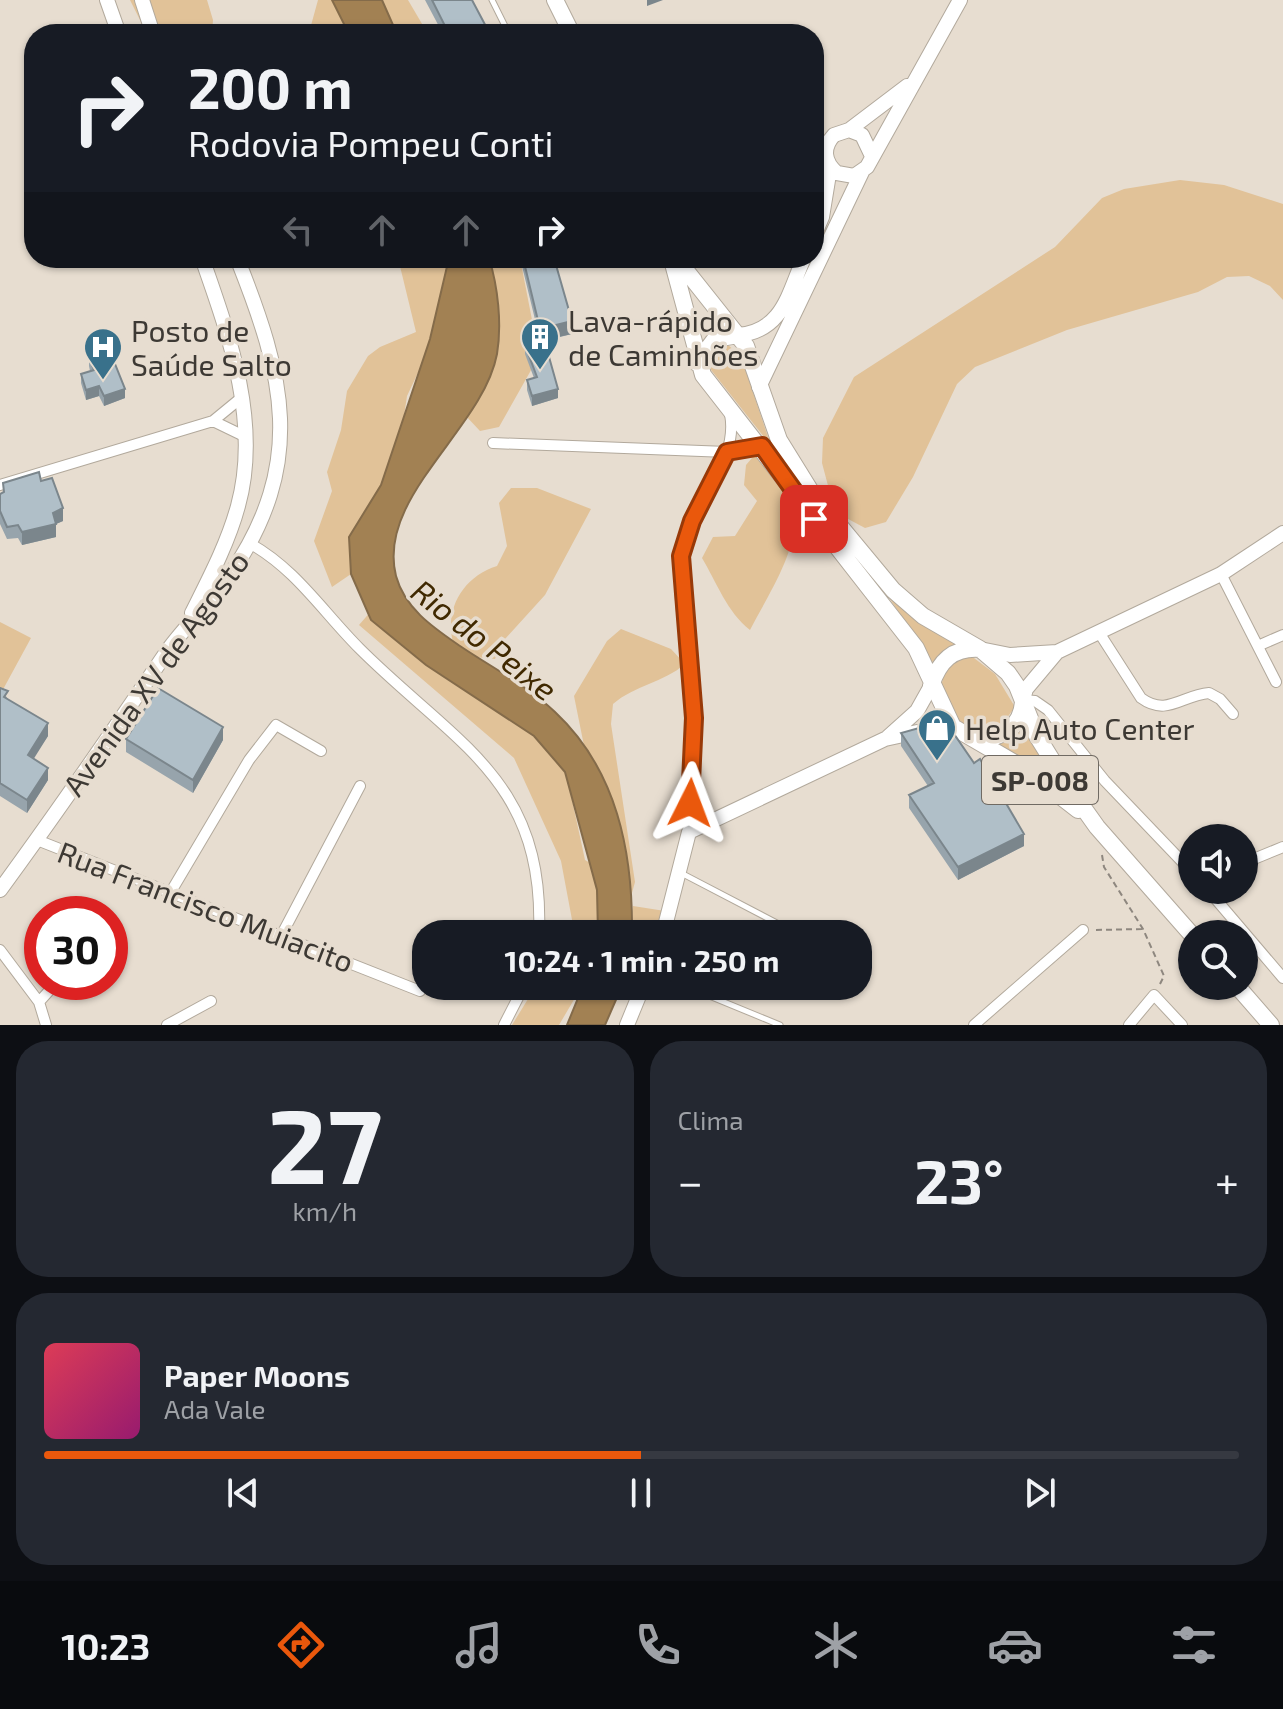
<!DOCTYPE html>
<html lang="pt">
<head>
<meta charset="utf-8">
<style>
  body { margin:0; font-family:"Exo 2",sans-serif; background:#242831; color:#f1f3f6; height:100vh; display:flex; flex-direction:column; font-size:30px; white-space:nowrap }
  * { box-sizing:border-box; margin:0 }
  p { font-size:26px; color:#9ea1a6 }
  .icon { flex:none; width:44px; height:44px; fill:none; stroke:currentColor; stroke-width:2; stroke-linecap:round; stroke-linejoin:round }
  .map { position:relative; height:1025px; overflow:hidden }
  .side { display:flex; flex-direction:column; gap:16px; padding:16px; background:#0d0f14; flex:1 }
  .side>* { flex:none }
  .top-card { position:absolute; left:24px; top:24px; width:800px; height:244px; border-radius:32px; box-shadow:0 2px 6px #0004; background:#171b24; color:#f1f3f6; overflow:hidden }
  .tools { position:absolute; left:1178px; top:824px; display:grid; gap:16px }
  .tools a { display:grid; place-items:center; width:80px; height:80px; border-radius:50%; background:#171b24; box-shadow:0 2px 6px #0004; font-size:40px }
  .speed { position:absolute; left:24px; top:896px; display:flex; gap:16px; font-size:40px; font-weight:700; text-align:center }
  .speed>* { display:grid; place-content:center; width:104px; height:104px; border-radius:50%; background:#171b24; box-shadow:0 2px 6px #0004; line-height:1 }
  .speed .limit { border:12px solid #d22; background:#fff; color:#111 }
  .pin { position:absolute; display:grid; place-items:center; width:68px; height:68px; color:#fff; margin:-34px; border-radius:16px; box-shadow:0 4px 12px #0006 }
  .me { position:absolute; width:88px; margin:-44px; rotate:3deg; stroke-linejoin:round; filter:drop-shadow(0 0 6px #0008) }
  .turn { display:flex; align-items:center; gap:28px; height:168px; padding:0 32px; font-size:36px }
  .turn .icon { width:104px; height:104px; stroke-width:2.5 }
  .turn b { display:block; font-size:56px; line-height:68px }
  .lanes { display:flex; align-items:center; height:76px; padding:0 32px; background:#0003; justify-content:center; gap:40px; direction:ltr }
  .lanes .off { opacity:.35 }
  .big { font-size:60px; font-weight:700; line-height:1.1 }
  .side .widget { flex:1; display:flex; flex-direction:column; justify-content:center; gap:12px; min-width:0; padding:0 28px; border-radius:32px; background:#242831 }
  .side .dial { align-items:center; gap:0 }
  .dial b { font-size:104px; line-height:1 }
  .song { display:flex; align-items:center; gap:24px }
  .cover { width:96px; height:96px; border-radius:12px; background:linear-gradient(135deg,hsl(350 70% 55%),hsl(320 70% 35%)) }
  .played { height:8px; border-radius:4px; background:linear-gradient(90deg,#ea580c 50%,#363941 50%) }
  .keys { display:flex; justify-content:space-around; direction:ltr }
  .heat { display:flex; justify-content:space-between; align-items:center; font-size:44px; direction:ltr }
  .side .tiles { flex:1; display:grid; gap:16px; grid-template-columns:1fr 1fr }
  .widget:last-child { grid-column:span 2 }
  .trip { position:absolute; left:412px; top:920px; width:460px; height:80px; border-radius:32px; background:#171b24; box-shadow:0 2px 6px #0004; font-weight:700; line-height:80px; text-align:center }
  .menu { display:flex; height:128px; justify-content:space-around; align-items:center; background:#090b0e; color:#9ea1a6 }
  .menu .icon { width:56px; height:56px }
  .menu .current { color:#ea580c }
  .menu b { font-size:36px; color:#f1f3f6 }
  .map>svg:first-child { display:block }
</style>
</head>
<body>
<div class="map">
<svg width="1283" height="1025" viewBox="0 0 1283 1025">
  <rect width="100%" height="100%" fill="#e7ddd0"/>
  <path fill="#e1c298" d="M130,0H207L213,20L212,34H147Z
    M318,0H408L428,34H314L310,29Z
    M1180,180L1224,185L1283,204V300L1270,286L1249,276L1227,277L1198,292L1067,330L975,367L957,384L913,477L886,522L865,528L835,512L822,463L823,438L854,377L1055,247L1102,198L1124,189Z
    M398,258H446V277L433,341L407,396L398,457L349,542L351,574L332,587L314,541L332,491L327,472L341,430L347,391L368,356L380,347L416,332Z
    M491,258H520L539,356L499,427L480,431L465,415L482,332Z
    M728,345L741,356L771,446L708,366L709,358L720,346Z
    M757,452C766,461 782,472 788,483C813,530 771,589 750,630C727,612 717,583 702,558L713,537L735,536L757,501L744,485L746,465Z
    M511,488H537L591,509L545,595L505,639L495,659L475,657L454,646C443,611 462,577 497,566L507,546L499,503Z
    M886,593L906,612L959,644L932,662Z
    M372,610L422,662L534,736L566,772L585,860L597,867L606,934H567L573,925L561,861L514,758L359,625Z
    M0,622L31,638L0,695Z
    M621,629L671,649L685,664C663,683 635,685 613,704L611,724L635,882L630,900L599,820L574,696L607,641Z
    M970,655L995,674L1015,707L1000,727L979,734C944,717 921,673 970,655Z
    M1022,724L1065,792L996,744Z
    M633,906L665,911L660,934H632Z
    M536,986H582L559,1025H512Z"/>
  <path fill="#a28153" stroke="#846b4a" stroke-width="2" d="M332,0H382L397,34H349Z
    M449,258H489C498,287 502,324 497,354C483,429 376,497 396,576C405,609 434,628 460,646C491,667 528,686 555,712C617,770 633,852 632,934H598L597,890L565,772L534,736L426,665L371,620L351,574L349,537L381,485L430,339Z
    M583,986H622L605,1025H567Z"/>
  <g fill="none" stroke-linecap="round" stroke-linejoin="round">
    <g stroke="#b2a99c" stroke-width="7">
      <path id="lane" d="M492,0L509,34
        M681,873L798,934
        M685,986L780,1025"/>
    </g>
    <g stroke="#b2a99c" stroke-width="12">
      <path id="street" d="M213,421L244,436
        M493,443L727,452L760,446
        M0,485L213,421L241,398
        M249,543C295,568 323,612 359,648C455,744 545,779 539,934
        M1221,574L1276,682
        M1100,634L1141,698C1167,717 1182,695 1209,693L1220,699L1233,714
        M1260,645L1283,635
        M1023,700L1035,701L1048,710L1105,781L1192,872
        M689,832C691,789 697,745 694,703C690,655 676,604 681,556C686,505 740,466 730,414
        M37,840L420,991
        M1244,863L1283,847
        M1208,890L1283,978
        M169,895L249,760L276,725L321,751
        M281,936L360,786
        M0,950L39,1002L46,1025
        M39,1002L57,982
        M167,1025L211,1001
        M504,1025L524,986
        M974,1025L1083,930
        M1129,1025L1154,995L1182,1025"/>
    </g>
    <g stroke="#b2a99c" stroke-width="16">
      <path id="secondary" d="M107,0L119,34
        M142,0L153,34
        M849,130L907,86
        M871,154L862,135L849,130L834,135C822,148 824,162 837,173L854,176L867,167L960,0
        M814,236L822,217L830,168
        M738,335C783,331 788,294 804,258
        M759,387L862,172
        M192,613C209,579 228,543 238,506C261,423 229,335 202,258
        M980,649L1010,655L1057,652L1221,574L1283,533
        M1023,700L1026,689L1057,652
        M888,737L917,711L931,686
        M0,890C58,811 113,731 168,650C187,624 211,602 230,575C307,462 284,376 237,258
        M663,934L689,832L885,739L917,732
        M627,1025L643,986"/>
    </g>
    <g stroke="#b2a99c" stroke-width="18">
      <path id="primary" d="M555,0L572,34
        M676,258L746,346L779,440L810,490L893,590L923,616L980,649L1008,673L1017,686L1037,736L1070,789L1097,827L1192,935
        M672,260L703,375L916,648L953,727L1025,769L1078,810
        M697,363L715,339L738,335
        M931,686C939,661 953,647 980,649
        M977,741C1001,737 1021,729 1023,702
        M1237,986L1271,1025"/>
    </g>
    <path stroke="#8e877f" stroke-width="2" stroke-dasharray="6 4" stroke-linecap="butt" d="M1102,855L1104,867L1143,929L1164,976L1160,984
      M1096,930L1142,929"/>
    <use href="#lane" stroke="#fff" stroke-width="5"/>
    <use href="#street" stroke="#fff" stroke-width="10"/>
    <use href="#secondary" stroke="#fff" stroke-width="14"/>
    <use href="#primary" stroke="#fff" stroke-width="16"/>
  </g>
  <path fill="#97a4ac" d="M425,0H472L490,34H443Z
    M522,258H554L572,334L544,341L558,398L532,406L527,390V380L534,378L525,354V345L540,340L522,266Z
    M89,357L125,398L104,406L99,396L86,400L81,383V374L90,371L89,366Z
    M41,481L63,521L56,524V537L22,545L18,538L7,539L0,524V494L3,493V483Z
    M0,688L8,699L48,736L33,758L48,780L27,813L0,796Z
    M901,733L974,763L1024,846L958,880L909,808V795L928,786L901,746Z
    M126,739L223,740L193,793L126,752Z"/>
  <path fill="#7b868c" d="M647,0H663L647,6Z
    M572,321V334L540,341V329Z
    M99,386V396L86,400V390Z
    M125,389V398L104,406V396Z
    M558,389V398L532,406V396Z
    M63,508V521L56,524V537L22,545V532L53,513Z
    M48,723V736L28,768V755Z
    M223,727V740L193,793V780Z
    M48,768V780L27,813V800Z
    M1024,834V846L958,880V867Z"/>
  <path fill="#b0bfc8" stroke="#7b868c" stroke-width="2" d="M432,0H472L490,34H449Z
    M523,258H554L572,321L540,329Z
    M544,339L558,389L532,396L527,380L537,377L525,345Z
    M109,349L125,389L104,396L99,386L86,390L81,374L94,370L89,357Z
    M39,472L41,481L52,478L63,508L53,513L56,524L22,532L18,525L7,527L0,511V494L4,492L3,483Z
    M0,688L8,691L4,697L48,723L28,755L48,768L27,800L0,783Z
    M158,688L223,727L193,780L126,739Z
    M919,728L954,734L974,763L980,759L1024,834L958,867L909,795L934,783L901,733Z"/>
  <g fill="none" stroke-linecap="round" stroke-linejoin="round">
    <g stroke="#983908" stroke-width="20">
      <path id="route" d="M690,803L694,718L681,556L692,521L727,452L762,446L814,519"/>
    </g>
    <use href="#route" stroke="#ea580c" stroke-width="14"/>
  </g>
  <defs>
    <g id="building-pin" transform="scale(2)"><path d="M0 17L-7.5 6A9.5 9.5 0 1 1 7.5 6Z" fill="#39718b" stroke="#e7ddd0"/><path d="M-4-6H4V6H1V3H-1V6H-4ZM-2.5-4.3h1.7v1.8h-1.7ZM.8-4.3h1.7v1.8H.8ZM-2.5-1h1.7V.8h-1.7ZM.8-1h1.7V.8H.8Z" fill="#fff"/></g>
    <g id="hospital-pin" transform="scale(2)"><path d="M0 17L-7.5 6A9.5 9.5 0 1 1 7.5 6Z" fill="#39718b" stroke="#e7ddd0"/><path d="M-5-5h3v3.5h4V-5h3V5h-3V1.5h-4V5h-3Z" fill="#fff"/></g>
    <g id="shop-pin" transform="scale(2)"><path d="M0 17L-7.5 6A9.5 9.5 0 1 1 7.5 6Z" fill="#39718b" stroke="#e7ddd0"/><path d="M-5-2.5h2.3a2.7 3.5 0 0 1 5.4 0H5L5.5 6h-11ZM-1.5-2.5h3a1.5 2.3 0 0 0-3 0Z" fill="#fff"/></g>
  </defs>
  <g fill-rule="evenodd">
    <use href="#building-pin" x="540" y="337"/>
    <use href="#hospital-pin" x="103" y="347"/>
    <use href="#shop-pin" x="937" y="728"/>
  </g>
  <g text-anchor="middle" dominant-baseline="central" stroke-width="7" stroke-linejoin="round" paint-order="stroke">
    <rect fill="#e7ddd0" stroke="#706a63" stroke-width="2" x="982" y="756" width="116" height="48" rx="6"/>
    <g font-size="28" font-weight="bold" fill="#3d3934">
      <text x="1040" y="780">SP-008</text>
    </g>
    <g font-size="30" fill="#3d3934" stroke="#e7ddd0" text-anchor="start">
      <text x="568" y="320">Lava-rápido<tspan x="568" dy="34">de Caminhões</tspan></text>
      <text x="131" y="330">Posto de<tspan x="131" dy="34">Saúde Salto</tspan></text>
      <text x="965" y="728">Help Auto Center</text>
    </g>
    <g font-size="30" fill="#3d3934" stroke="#e7ddd0">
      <text transform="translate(155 673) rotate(-54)">Avenida XV de Agosto</text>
      <text transform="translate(206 906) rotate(21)">Rua Francisco Muiacito</text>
    </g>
    <g font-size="32" font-style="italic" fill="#402901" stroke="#e7ddd0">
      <text transform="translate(485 639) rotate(38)">Rio do Peixe</text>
    </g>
  </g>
</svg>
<div class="tools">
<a><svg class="icon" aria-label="sound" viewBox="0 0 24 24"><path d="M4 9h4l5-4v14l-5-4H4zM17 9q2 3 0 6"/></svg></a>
<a><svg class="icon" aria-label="search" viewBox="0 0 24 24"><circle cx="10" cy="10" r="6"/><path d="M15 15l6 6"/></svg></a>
</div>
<div class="speed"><div class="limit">30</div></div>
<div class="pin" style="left:814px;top:519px;background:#d93025"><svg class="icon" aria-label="arrive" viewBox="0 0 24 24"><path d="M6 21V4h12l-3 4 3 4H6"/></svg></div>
<svg class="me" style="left:690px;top:803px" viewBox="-20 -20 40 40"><path d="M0-17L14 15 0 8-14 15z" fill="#ea580c" stroke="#fff" stroke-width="4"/></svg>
<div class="trip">10:24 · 1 min · 250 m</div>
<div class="top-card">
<div class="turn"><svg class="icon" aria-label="right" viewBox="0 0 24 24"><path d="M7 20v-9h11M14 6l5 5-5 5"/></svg><div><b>200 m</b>Rodovia Pompeu Conti</div></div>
<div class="lanes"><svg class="icon off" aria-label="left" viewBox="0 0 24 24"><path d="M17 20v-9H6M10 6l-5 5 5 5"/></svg><svg class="icon off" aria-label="ahead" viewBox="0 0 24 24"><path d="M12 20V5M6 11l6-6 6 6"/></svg><svg class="icon off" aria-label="ahead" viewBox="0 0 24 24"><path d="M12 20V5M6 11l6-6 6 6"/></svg><svg class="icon" aria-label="right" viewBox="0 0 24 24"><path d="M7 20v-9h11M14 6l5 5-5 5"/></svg></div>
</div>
</div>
<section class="side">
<div class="tiles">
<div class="widget dial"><b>27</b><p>km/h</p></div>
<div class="widget"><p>Clima</p>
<div class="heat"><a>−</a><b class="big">23°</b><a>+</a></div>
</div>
<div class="widget">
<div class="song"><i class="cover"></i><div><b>Paper Moons</b><p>Ada Vale</p></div></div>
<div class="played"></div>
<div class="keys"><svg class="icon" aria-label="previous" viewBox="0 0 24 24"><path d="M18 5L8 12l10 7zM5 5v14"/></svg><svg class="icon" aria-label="pause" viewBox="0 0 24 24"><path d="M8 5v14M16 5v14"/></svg><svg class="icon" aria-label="next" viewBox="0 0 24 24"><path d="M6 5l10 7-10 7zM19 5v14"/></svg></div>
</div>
</div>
</section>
<nav class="menu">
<b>10:23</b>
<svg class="icon current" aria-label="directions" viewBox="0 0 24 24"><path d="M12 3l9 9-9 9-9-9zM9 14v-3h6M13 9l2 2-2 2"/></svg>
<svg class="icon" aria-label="music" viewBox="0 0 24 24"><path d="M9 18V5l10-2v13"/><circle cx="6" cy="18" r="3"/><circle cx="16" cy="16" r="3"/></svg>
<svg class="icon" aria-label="phone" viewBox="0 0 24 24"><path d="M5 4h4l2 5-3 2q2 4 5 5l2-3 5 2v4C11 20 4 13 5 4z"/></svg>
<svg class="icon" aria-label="climate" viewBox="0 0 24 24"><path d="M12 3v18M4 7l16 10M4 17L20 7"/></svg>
<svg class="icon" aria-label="car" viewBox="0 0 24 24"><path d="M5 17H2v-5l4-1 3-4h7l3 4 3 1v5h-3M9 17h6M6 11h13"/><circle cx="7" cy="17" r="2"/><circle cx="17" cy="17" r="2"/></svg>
<svg class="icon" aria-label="filters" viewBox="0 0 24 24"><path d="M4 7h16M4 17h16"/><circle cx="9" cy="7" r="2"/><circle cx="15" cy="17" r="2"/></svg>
</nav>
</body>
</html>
